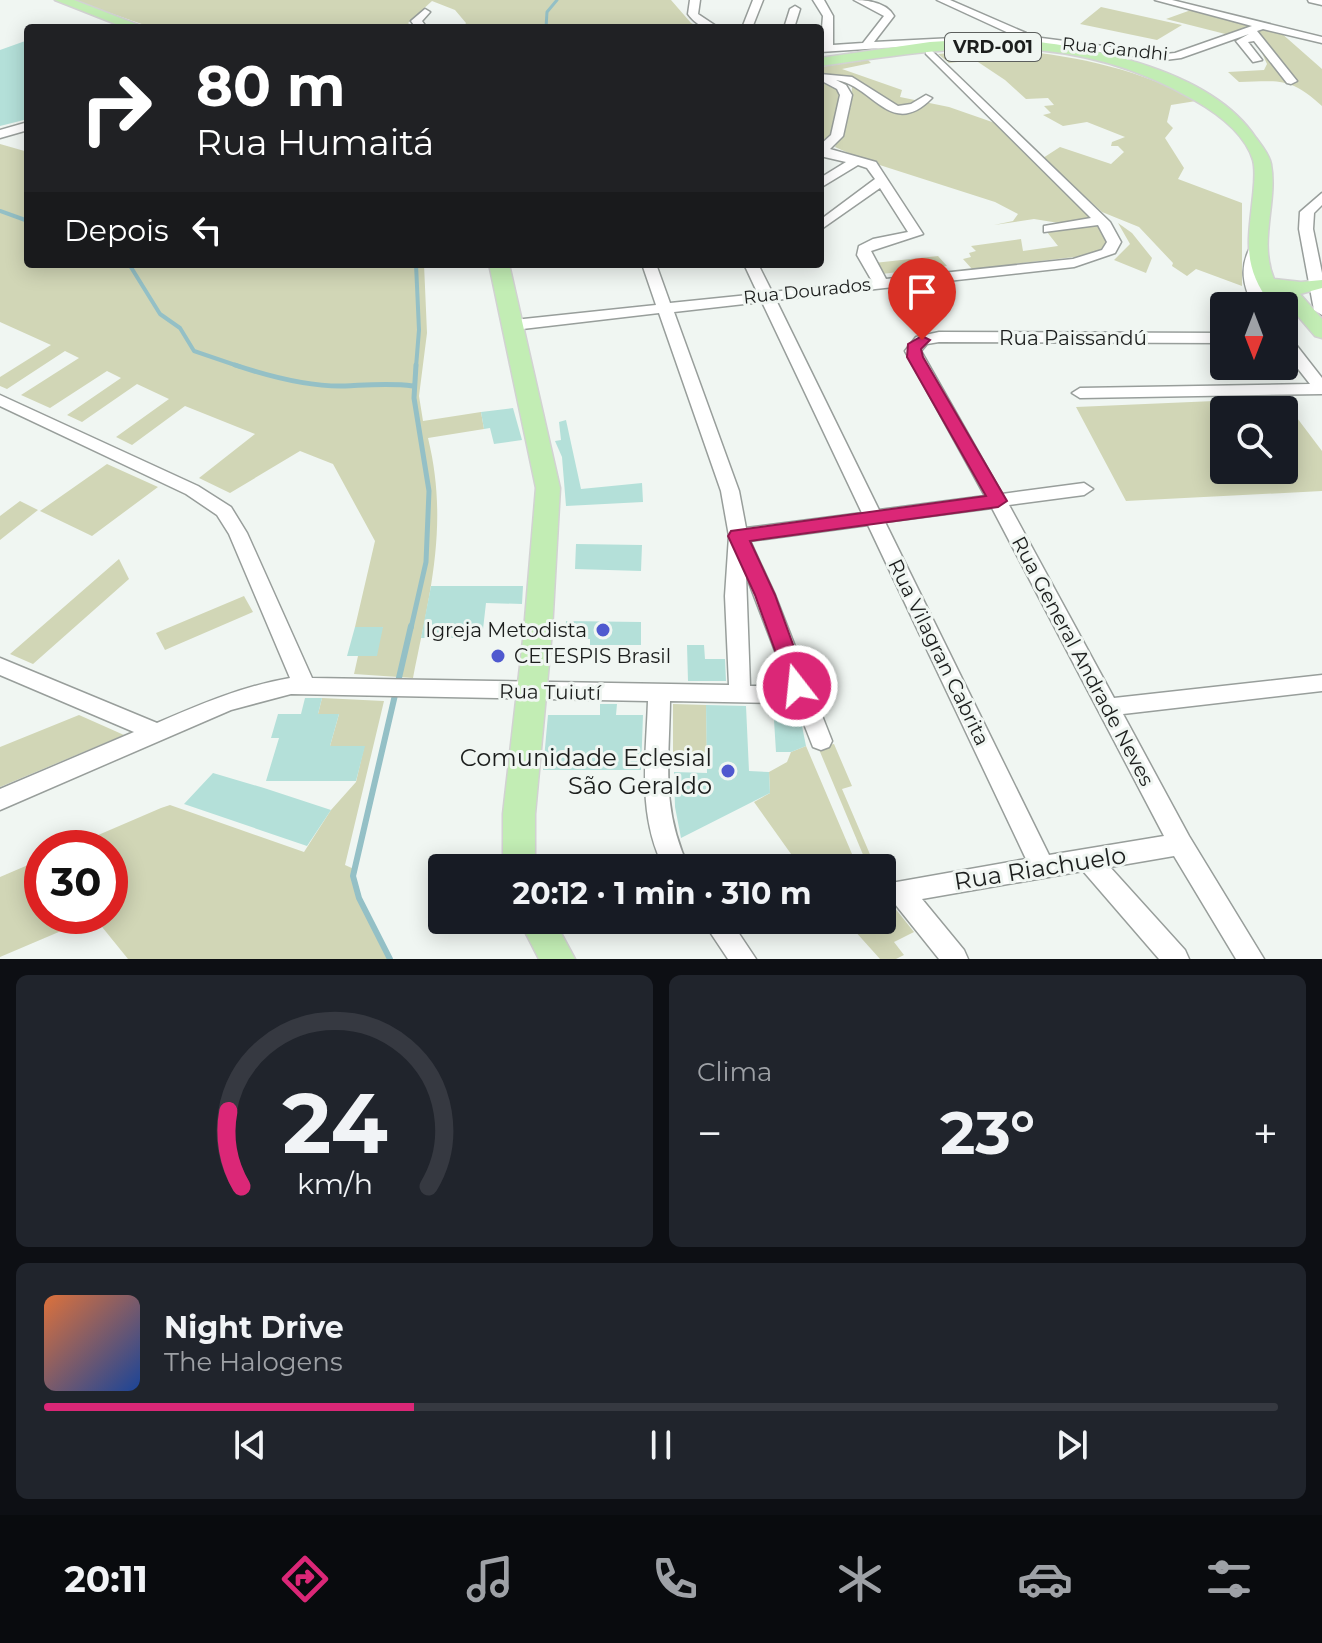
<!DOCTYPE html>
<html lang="pt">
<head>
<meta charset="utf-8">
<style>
  body { margin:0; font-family:Montserrat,sans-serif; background:#20242c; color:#f1f3f6; height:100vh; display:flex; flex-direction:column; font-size:30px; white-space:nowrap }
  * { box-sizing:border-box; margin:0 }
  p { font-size:26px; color:#9ea1a6 }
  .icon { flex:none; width:44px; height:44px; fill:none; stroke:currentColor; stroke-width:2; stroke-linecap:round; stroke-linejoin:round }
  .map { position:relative; height:959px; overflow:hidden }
  .side { display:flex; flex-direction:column; gap:16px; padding:16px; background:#0d0f14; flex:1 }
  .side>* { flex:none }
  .hud { position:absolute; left:24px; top:24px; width:800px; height:244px; border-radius:8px; box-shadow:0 4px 20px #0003; background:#202124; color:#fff; overflow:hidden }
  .needle { width:52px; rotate:180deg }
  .tools { position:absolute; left:1210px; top:292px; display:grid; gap:16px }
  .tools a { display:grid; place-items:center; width:88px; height:88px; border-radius:8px; background:#171b24; box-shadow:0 4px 20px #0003; font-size:40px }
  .speed { position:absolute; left:24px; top:830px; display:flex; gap:16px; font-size:40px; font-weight:700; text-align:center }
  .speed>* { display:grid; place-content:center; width:104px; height:104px; border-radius:50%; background:#171b24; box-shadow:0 4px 20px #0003; line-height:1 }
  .speed .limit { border:12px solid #d22; background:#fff; color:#111 }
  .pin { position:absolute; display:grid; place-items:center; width:68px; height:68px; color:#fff; margin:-82px -34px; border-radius:50% 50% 50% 0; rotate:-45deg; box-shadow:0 0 8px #0007 }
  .pin .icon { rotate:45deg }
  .me { position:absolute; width:88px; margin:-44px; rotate:344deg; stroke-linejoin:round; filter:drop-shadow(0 0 6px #0008) }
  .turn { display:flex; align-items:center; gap:28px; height:168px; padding:0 40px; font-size:36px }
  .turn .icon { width:104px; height:104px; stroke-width:2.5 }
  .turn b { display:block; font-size:56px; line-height:68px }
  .then { display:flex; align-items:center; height:76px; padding:0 40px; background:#0003; gap:16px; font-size:30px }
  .big { font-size:60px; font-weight:700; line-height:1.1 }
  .side .card { flex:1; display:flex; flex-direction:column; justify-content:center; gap:12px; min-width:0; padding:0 28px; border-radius:12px; background:#20242c }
  .side .dial { align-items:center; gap:0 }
  .dial svg { height:208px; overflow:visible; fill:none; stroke:#363941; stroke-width:7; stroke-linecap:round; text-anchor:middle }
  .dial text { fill:#f1f3f6; stroke:none }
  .song { display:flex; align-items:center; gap:24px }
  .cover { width:96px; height:96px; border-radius:12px; background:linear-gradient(135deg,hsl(20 70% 55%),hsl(220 70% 35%)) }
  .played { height:8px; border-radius:4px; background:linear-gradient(90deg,#db2777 30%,#363941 30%) }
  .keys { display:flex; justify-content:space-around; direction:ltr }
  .heat { display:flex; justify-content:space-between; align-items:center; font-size:44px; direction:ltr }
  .side .tiles { flex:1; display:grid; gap:16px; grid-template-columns:1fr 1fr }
  .card:last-child { grid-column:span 2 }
  .trip { position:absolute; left:428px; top:854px; width:468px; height:80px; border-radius:8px; background:#171b24; box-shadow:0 4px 20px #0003; font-weight:700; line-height:80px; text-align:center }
  .tab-bar { display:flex; height:128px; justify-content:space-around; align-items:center; background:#090b0e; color:#9ea1a6 }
  .tab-bar .icon { width:56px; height:56px }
  .tab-bar .active { color:#db2777 }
  .tab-bar b { font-size:36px; color:#f1f3f6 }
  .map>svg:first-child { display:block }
</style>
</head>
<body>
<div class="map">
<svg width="1322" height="959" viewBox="0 0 1322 959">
  <rect width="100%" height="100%" fill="#f0f6f2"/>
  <path fill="#d1d6b6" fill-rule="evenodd" d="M73,0H671L691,23L701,28H463L466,23L455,10L432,1L408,23L414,28H153Z
    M1101,7L1182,25L1157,40L1080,24Z
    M1191,10L1280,32L1322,69V106C1290,77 1280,81 1239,82L1228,72L1264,70L1267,64L1257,42L1166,19Z
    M1001,49C1066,54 1140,68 1196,101L1171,105L1167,122L1173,128L1165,138L1184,168L1178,179L1242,203V286L1196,269L1187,276L1172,266L1173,263L1139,227L1102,212L1043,158L1060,147L1111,164L1124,152L1118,146H1111L1112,142L1125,137L1087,122L1063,126L1043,115L1051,113L1044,106L1054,105L1048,98L1026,99L1005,80L975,60L949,63L938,54Z
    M868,60L871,63L842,69L902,90L900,97L949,107L995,123L1094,219L1065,224L1034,219L994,225L1013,221L1018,214L995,202L864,160L835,147L851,106L852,87L839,79L820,75V67Z
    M820,80L834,85L842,93L829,144L820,142Z
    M0,144L28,152V264H424L427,333L419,396L423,421L481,412L484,429L428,438C449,524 430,593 413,678L354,674L358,656L383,627H355L375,541L333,464L300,451L230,493L199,478L255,434L185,406L132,445L116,437L169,399L137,384L82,422L67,415L121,378L107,371L50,408L21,395L79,358L65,351L7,389L0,386V377L51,345L0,322Z
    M1118,223L1132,233L1152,258L1146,273L1114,260L1130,244Z
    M1088,226H1098L1108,243L1101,251L1092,255L972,269L963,259L971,257L969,253L976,251L971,246L1021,239L1023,251L1058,246L1047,232Z
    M938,256L947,266L882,274L874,263Z
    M1282,398L1322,451V491L1126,501L1076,407ZM1284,410V470H1224V410Z
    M107,464L158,487L92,536L40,511Z
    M20,501L38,510L0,540V516Z
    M119,559L129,579L33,664L10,654Z
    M244,596L253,612L165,650L156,633Z
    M322,698L384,701L345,865L354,869L359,898L390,959H128L94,917L0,957V877L42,859V916H110V848H68L161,808L170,805L304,852L331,810L356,782L364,747L330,746L339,714H318Z
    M673,704L706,705L707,756L673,752Z
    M79,715L124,735L0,787V747Z
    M834,744L852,786L842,789L875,866L864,857L818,747Z
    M806,746L858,868H801L754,802L770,793L769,772L787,762L791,752Z
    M882,892L914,932L894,942L904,955L896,959H880L845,920H882Z"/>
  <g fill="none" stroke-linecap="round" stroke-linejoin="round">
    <path stroke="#94c0c6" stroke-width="3" d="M546,28L547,12L557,0"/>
    <path stroke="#94c0c6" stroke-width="4" d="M0,211L28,221
      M129,264L160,314L180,328L194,351L241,367
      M416,264L419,330L416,367"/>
    <path stroke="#94c0c6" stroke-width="5" d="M235,365C268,376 310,387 345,386C369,385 389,383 413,386
      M411,628L426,562L429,491L414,398L416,365"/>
    <path stroke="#94c0c6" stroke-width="6" d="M390,959L359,898L353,876L411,626"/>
  </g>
  <path fill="#b4e0d9" d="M28,40V119L0,126V50Z
    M513,408L522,440L494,444L490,428L484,429L481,412Z
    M566,420L581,489L642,483L643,502L566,506L562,457L555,441L561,440L559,422Z
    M576,544L642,545L641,571L575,569Z
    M431,586H523L522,604L486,603L482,638H421Z
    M566,621L641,622V645H590V639L565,638Z
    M355,627H383L377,656H347Z
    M687,645H704L705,659H725L726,681H688Z
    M305,698H322L318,714H339L330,746H365L356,781H266L279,738H271L278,714H301Z
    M600,704H617L616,715H643L641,770H543L548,715H600Z
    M706,705L746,706L749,771L769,772L770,793L681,838L675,807L674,772L707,773Z
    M774,720L793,721V725L802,726L806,746L791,752H776Z
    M213,773L264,788L331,810L307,846L184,804Z"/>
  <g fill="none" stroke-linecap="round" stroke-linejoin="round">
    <g stroke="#989e9b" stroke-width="3">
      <path id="minor" d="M690,0H700L698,14L719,28C704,28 697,26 688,14Z
        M753,0H763L752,28H742Z
        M813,0H824L833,16V45L863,43L884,16L854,0C868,0 887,3 894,16L874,42L1013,35L937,0H950L1026,33V36L1165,54L1175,53L1252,26L1155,0H1172L1322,37V43L1263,29L1257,31L1297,81L1291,84L1287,83L1254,41L1248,42L1262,60L1253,62L1236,41L1249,34L1181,58L1165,60L1005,40L820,52L823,16Z
        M1308,0H1322V5L1309,2Z
        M795,6L800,9L794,28H784L790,9Z
        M425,9L430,12L422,21L427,28H416L411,21Z
        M930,49L1110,222L1121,242L1115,253L1074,267L776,300L879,510L985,496L905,351L916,337L939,332L1224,333V343L939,342L927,344L921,351L1002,494L1084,483L1093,489L1084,495L1009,505L1114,698L1322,675V691L1123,714L1189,836L1264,959H1236L1174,856L1110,867L1185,950L1189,959H1159L1083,871L922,899L964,950L968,959H939L891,899L888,891L891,883L1026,859L868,525L750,541L775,595L807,677V689L801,697L821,713L832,741L829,747L821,750L813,747L804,724L778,703L670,701C669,765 661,808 689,868H664C637,815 646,759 648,701L291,694L231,710L0,810V789L134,732L0,675V658L157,723C201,704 243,686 290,678L229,534L217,515L186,494L0,406V395L198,486L231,507L247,533L312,678L729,685L725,596L729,536L721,491L659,313L514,330L506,325L514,320L656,305L642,264H656L670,303L758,294L744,264H758L772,292L872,281L857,255L859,246L873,239L908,232L880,188L820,230V220L875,179L867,168L858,165L820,188V178L846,162L820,156V145L831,135L840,95L837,89L820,80V74L852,77L898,106L911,104L926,95L932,98C891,140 873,85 836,80L846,85L852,95L843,136L830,149L876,162L923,234L871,251L886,279L1073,259L1102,250L1107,242L1098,225L1044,232V226L1091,218L926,54V50ZM762,302L862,513L746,528L739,491L674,312ZM992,508L1164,836L1049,855L885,522ZM746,575L785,677L783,686H750Z
        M28,122V130L0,138V130Z
        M1322,193V205L1314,213L1313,229L1322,273V315L1314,310L1299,229L1300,212Z
        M1256,245L1263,249L1258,278L1269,306H1253C1243,285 1239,267 1251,246Z
        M1284,335L1290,337L1322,378V394L1080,398L1072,393L1080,388L1310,384L1284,351Z
        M702,920H730L756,959H728Z"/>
    </g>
    <g stroke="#d2d2d2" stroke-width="3">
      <path id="major" d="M55,0H74L146,28H126Z
        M996,38C1076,43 1209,66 1256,138C1262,146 1269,154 1271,164C1278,203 1258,240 1274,279L1301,282L1322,280V288L1300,294L1322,319V338L1315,336L1291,308L1284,312V306H1272C1242,266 1248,243 1253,196C1254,185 1256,171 1253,160C1245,134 1217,113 1194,100C1069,27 955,47 820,66V58L930,42Z
        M489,264H509L560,488L552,631L535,814V868H503V814L524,631L536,488Z
        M519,920H554L575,959H539Z"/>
    </g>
    <use href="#minor" fill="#fff" fill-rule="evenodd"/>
    <use href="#major" fill="#c2edb4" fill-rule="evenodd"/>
  </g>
  <path fill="#db2777" stroke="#8e194d" stroke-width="2" d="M922,336L930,340L921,349L923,357L1007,501L998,507L750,541L775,595L808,686L805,692L797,695L790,692L755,595L728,536L731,531L986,496L907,357L908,344Z"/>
  <g fill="#4f59cf" stroke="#f0f6f2" stroke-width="3">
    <circle cx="603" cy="630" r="8"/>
    <circle cx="498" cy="656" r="8"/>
    <circle cx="728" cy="771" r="8"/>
  </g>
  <g text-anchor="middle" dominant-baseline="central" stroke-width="6" stroke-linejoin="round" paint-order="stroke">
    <rect fill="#f0f6f2" stroke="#5c5f5d" stroke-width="2" x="945" y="33" width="96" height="28" rx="6"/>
    <g font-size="18" font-weight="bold" fill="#1c1e1d">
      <text x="993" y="47">VRD-001</text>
    </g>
    <g font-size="18" fill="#1c1e1d" stroke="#f0f6f2">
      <text transform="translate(1115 49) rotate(6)">Rua Gandhi</text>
      <text transform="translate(807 291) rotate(-6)">Rua Dourados</text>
    </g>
    <g font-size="20" fill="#1c1e1d" stroke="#f0f6f2">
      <text x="1073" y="338">Rua Paissandú</text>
      <text transform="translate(939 652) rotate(64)">Rua Vilagran Cabrita</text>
      <text transform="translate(1083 661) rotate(62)">Rua General Andrade Neves</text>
      <text transform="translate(550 692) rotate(1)">Rua Tuiutí</text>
    </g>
    <g font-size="20" fill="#1c1e1d" stroke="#f0f6f2" text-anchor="end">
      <text x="587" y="630">Igreja Metodista</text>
      <text x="514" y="656" text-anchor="start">CETESPIS Brasil</text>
    </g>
    <g font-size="24" fill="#1c1e1d" stroke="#f0f6f2" text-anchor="end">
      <text x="712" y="757">Comunidade Eclesial<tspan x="712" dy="28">São Geraldo</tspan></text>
    </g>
    <g font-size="24" fill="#1c1e1d" stroke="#f0f6f2">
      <text transform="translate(1040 868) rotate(-9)">Rua Riachuelo</text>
    </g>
  </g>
</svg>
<div class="tools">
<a><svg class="needle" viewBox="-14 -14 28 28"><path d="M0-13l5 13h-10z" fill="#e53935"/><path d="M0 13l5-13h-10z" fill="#9ea1a6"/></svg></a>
<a><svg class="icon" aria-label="search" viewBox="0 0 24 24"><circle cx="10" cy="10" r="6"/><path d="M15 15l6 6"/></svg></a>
</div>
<div class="speed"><div class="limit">30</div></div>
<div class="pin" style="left:922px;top:340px;background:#d93025"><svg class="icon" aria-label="arrive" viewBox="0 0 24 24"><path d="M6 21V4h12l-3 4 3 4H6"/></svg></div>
<svg class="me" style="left:797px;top:686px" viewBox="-20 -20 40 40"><circle r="17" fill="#db2777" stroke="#fff" stroke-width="3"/><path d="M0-11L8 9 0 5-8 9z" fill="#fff"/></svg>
<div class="trip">20:12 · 1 min · 310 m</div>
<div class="hud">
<div class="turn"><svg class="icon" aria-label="right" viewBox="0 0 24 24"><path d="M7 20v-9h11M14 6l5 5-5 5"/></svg><div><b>80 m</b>Rua Humaitá</div></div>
<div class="then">Depois<svg class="icon" aria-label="left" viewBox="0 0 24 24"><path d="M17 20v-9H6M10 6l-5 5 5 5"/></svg></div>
</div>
</div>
<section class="side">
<div class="tiles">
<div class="card dial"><svg viewBox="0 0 100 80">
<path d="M14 69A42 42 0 1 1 86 69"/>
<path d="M14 69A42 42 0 0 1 9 40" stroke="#db2777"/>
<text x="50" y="56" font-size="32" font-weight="700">24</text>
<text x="50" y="72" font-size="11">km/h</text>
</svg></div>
<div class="card"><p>Clima</p>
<div class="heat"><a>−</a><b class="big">23°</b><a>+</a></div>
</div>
<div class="card">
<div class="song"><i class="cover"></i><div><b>Night Drive</b><p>The Halogens</p></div></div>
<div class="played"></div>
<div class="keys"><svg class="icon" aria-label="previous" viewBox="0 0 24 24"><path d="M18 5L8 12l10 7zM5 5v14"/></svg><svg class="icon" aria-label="pause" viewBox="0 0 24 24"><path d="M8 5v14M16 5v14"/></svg><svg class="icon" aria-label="next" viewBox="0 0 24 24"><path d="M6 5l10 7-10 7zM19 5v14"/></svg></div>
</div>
</div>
</section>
<nav class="tab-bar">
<b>20:11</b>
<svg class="icon active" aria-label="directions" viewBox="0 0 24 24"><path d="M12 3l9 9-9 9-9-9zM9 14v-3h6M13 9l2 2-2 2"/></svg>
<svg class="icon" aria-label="music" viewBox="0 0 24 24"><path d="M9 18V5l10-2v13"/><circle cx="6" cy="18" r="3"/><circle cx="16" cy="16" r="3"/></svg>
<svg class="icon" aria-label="phone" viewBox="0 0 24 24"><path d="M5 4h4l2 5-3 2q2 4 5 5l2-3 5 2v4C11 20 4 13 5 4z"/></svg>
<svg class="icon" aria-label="climate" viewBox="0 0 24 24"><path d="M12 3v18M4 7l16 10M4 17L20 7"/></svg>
<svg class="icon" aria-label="car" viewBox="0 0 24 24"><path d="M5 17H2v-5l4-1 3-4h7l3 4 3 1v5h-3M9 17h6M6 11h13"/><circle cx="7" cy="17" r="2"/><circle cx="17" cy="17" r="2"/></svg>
<svg class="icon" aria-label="filters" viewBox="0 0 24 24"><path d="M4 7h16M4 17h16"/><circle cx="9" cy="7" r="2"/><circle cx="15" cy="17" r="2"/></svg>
</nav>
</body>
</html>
